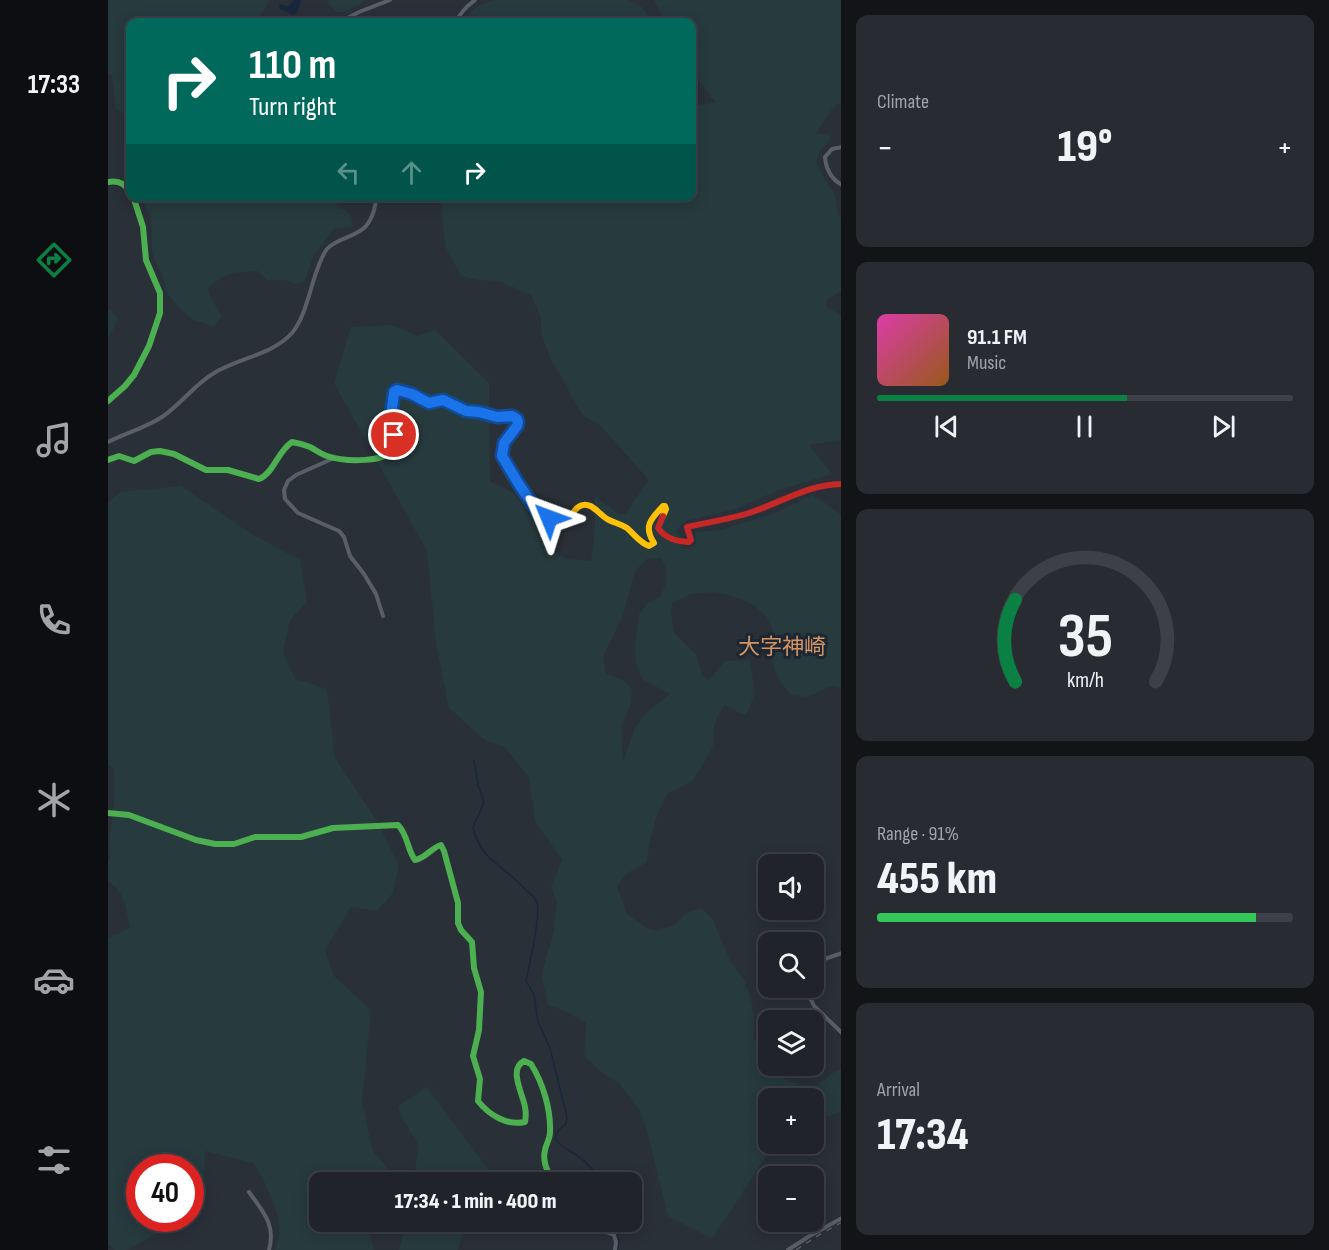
<!DOCTYPE html>
<html lang="en">
<head>
<meta charset="utf-8">
<style>
  body { margin:0; font-family:"Sofia Sans Condensed","Noto Sans JP",sans-serif; background:#282c32; color:#f1f3f6; height:100vh; display:flex; flex-direction:column; font-size:22px; white-space:nowrap }
  * { box-sizing:border-box; margin:0 }
  p { font-size:20px; color:#a2a4a8 }
  .icon { flex:none; width:33px; height:33px; fill:none; stroke:currentColor; stroke-width:2; stroke-linecap:round; stroke-linejoin:round }
  .map { position:relative; flex:1; overflow:hidden }
  .drawer { display:flex; flex-direction:column; gap:15px; padding:15px; background:#121417; width:488px }
  .drawer>* { flex:none }
  .banner { position:absolute; left:18px; top:18px; width:570px; height:183px; border-radius:12px; box-shadow:0 3px 15px #0003,0 0 0 2px #3d4147; background:#00695c; color:#fff; overflow:hidden }
  .buttons { position:absolute; left:650px; top:854px; display:grid; gap:12px }
  .buttons a { display:grid; place-items:center; width:66px; height:66px; border-radius:12px; background:#20242a; box-shadow:0 3px 15px #0003,0 0 0 2px #3d4147; font-size:30px }
  .speed { position:absolute; left:18px; top:1154px; display:flex; gap:12px; font-size:30px; font-weight:700; text-align:center }
  .speed>* { display:grid; place-content:center; width:78px; height:78px; border-radius:50%; background:#20242a; box-shadow:0 3px 15px #0003,0 0 0 2px #3d4147; line-height:1 }
  .speed .limit { border:9px solid #d22; background:#fff; color:#111 }
  .pin { position:absolute; display:grid; place-items:center; width:51px; height:51px; color:#fff; margin:-26px; border:3px solid #fff; border-radius:50%; box-shadow:0 2px 6px #0007 }
  .me { position:absolute; width:66px; margin:-33px; rotate:314deg; stroke-linejoin:round; filter:drop-shadow(0 0 4px #0008) }
  .turn { display:flex; align-items:center; gap:21px; height:126px; padding:0 24px; font-size:27px }
  .turn .icon { width:78px; height:78px; stroke-width:2.5 }
  .turn b { display:block; font-size:42px; line-height:51px }
  .lanes { display:flex; align-items:center; height:57px; padding:0 24px; background:#0003; justify-content:center; gap:30px; direction:ltr }
  .lanes .off { opacity:.35 }
  .big { font-size:45px; font-weight:800; line-height:1.1 }
  .drawer .widget { flex:1; display:flex; flex-direction:column; justify-content:center; gap:9px; min-width:0; padding:0 21px; border-radius:12px; background:#282c32 }
  .drawer .dial { align-items:center; gap:0 }
  .dial svg { height:156px; overflow:visible; fill:none; stroke:#3d4147; stroke-width:7; stroke-linecap:round; text-anchor:middle }
  .dial text { fill:#f1f3f6; stroke:none }
  .song { display:flex; align-items:center; gap:18px }
  .cover { width:72px; height:72px; border-radius:9px; background:linear-gradient(135deg,hsl(320 70% 55%),hsl(30 70% 35%)) }
  .played { height:6px; border-radius:3px; background:linear-gradient(90deg,#0b8043 60%,#3d4147 60%) }
  .keys { display:flex; justify-content:space-around; direction:ltr }
  .heat { display:flex; justify-content:space-between; align-items:center; font-size:33px; direction:ltr }
  .charge { height:9px; border-radius:4px; background:linear-gradient(90deg,#34c759 91%,#3d4147 0) }
  .trip { position:absolute; left:201px; top:1172px; width:333px; height:60px; border-radius:12px; background:#20242a; box-shadow:0 3px 15px #0003,0 0 0 2px #3d4147; font-weight:800; line-height:60px; text-align:center }
  main { display:flex; flex:1; min-height:0 }
  .menu { display:flex; flex-direction:column; width:108px; justify-content:space-around; align-items:center; background:#0d0e11; color:#a2a4a8 }
  .menu .icon { width:42px; height:42px }
  .menu .active { color:#0b8043 }
  .menu b { font-size:27px; color:#f1f3f6 }
  .map>svg:first-child { display:block }
</style>
</head>
<body>
<main>
<nav class="menu">
<b>17:33</b>
<svg class="icon active" aria-label="directions" viewBox="0 0 24 24"><path d="M12 3l9 9-9 9-9-9zM9 14v-3h6M13 9l2 2-2 2"/></svg>
<svg class="icon" aria-label="music" viewBox="0 0 24 24"><path d="M9 18V5l10-2v13"/><circle cx="6" cy="18" r="3"/><circle cx="16" cy="16" r="3"/></svg>
<svg class="icon" aria-label="phone" viewBox="0 0 24 24"><path d="M5 4h4l2 5-3 2q2 4 5 5l2-3 5 2v4C11 20 4 13 5 4z"/></svg>
<svg class="icon" aria-label="climate" viewBox="0 0 24 24"><path d="M12 3v18M4 7l16 10M4 17L20 7"/></svg>
<svg class="icon" aria-label="car" viewBox="0 0 24 24"><path d="M5 17H2v-5l4-1 3-4h7l3 4 3 1v5h-3M9 17h6M6 11h13"/><circle cx="7" cy="17" r="2"/><circle cx="17" cy="17" r="2"/></svg>
<svg class="icon" aria-label="filters" viewBox="0 0 24 24"><path d="M4 7h16M4 17h16"/><circle cx="9" cy="7" r="2"/><circle cx="15" cy="17" r="2"/></svg>
</nav>
<div class="map">
<svg width="734" height="1250" viewBox="0 0 734 1250">
  <rect width="100%" height="100%" fill="#2a3038"/>
  <path fill="#273a3e" fill-rule="evenodd" d="M2,0H162L153,15L145,21L132,22H22V119L8,109L4,76L0,73V2Z
    M220,0H260L237,12H228L221,5Z
    M387,0H521L534,7L545,22H358C365,6 372,5 387,0Z
    M546,0H733V105L730,103L722,112L708,133L722,136L720,143L713,149L708,161L713,173L727,195L729,211L733,217V291L719,300L717,306L733,315V440L701,445L724,474L671,490L628,509L578,521L568,530L574,537L573,548H584L588,542L587,532L612,530L668,513L704,495L715,501L733,515V688L724,686L699,697L683,695C674,684 665,673 665,658C664,648 667,635 663,625C652,599 607,587 581,595C575,597 569,600 564,603L563,614L566,633L588,654L594,675L601,680L617,661L642,660L647,694L638,715L630,712L617,705L609,717L606,728L605,746L596,763L584,781L559,794L549,815L541,844L539,862L518,874L509,887L519,914L540,929L551,931L569,923L577,914L593,908L605,920L623,963L636,979L644,1003L646,1022L645,1037L663,1073L680,1081L691,1084L708,1086L726,1072L733,1069V1111L705,1123V1098H660V1143H666L630,1200L604,1238L560,1216L539,1131L531,1109L511,1083L496,1074L476,1056L478,1023L455,1010L440,1005L434,978L437,961L446,931L449,902L443,887L454,860L427,821L421,777L396,747L377,740L341,708L328,644L319,551L226,383L243,327L283,325L310,336L327,330L381,383L382,482L399,489L407,495L431,526L441,549L459,559L483,561L487,528V496L510,514H518L530,495L541,480L492,425L476,416L468,405L456,381L444,362L433,334V317L423,295L391,281L370,280L353,276L337,246L333,197L584,196V103L593,105L607,102L584,71V22H554L553,14ZM553,558L559,571L558,584L552,597L540,603L531,614L527,647L528,663L534,679L562,694L538,713L527,728L515,762L513,727L523,703L524,689L515,680L498,674L495,657L515,615L527,571L539,559Z
    M34,197H116L120,202H129V197H224L227,203L243,215L245,227L226,229L206,255L196,282L187,284L177,280H160L149,271C125,273 119,272 100,288C102,302 109,305 114,317L106,326L85,320L72,309L58,292L54,273L49,266L44,252L43,219Z
    M2,309L10,319L2,336L0,337V310Z
    M73,486L147,536L192,560L199,602L182,620L175,652L187,679L219,689L227,758L269,821L291,866L285,893L269,911L243,907L217,950L226,976L263,1010L254,1102L265,1152L291,1180L289,1182H212V1221H259L266,1250H167C170,1242 172,1234 171,1226C171,1210 155,1178 146,1163L97,1151L96,1186L83,1193L82,1167H32V1218H77L78,1220L53,1231L19,1250H7L0,1244V938L22,928C18,909 18,893 0,881V862L2,858L1,846L7,793L6,769L0,765V503L12,492Z
    M319,1087L380,1169L395,1182H305L311,1146L294,1117L290,1106Z
    M298,1221H378L354,1235L350,1250H291Z"/>
  <path fill="#19273c" d="M186,0H192L193,2L189,13L185,15L172,9L171,4L180,6Z"/>
  <g fill="none" stroke-linecap="round" stroke-linejoin="round">
    <path stroke="#19273c" stroke-width="1.5" d="M366,760L370,785L375,799L376,803L365,827C372,859 394,865 414,886C419,892 427,895 429,903C433,917 421,965 418,981L426,995L430,1022L442,1048L459,1117L458,1124C433,1141 460,1148 471,1157C480,1163 488,1173 493,1182
      M488,1221C500,1229 516,1232 509,1250"/>
    <path stroke="#5a5e66" stroke-width="4" d="M232,22L251,12L282,0
      M348,22C352,13 359,6 367,0
      M734,147L724,149L717,157C718,169 723,179 734,185
      M0,442C18,433 37,428 54,417C73,404 86,385 106,373C131,358 164,355 184,333C197,318 202,289 209,270C212,263 214,255 219,249C230,237 249,237 258,226C265,218 267,207 269,196
      M226,458L188,475L180,481L176,490L177,499L190,513L231,531L236,537L242,556L256,574L268,594L275,616
      M705,963L734,953
      M695,987L700,993L706,1006L734,1033
      M141,1192C155,1212 168,1224 161,1250
      M479,1221L488,1228L506,1235L508,1242L507,1250
      M680,1250L700,1237L734,1218"/>
    <path stroke="#4caf50" stroke-width="6" d="M0,182C10,180 17,183 22,192
      M0,401L17,386L26,375L41,346L52,313V293L38,260L35,227L25,196
      M0,460L11,456L26,461L43,452L52,451L66,454L98,470H120L151,479C166,473 169,452 184,442C190,443 197,445 202,447C208,450 213,454 219,456C237,462 280,464 290,445C289,440 286,437 284,432C281,420 285,404 286,392L289,390L304,394L321,403L335,400L358,411L371,412L389,417L403,416
      M0,813L21,815L88,840L107,844H126L147,837H193L225,828L290,825C300,835 299,849 307,860C318,858 323,848 333,845L336,851L350,903V923L353,930L364,942L366,968L373,992L371,1030L365,1056L372,1079L370,1101C381,1115 399,1126 417,1122C418,1117 418,1112 417,1107C415,1094 400,1069 416,1061L423,1064C435,1083 443,1110 442,1132C442,1139 438,1144 437,1150C434,1162 440,1172 445,1182"/>
    <path stroke="#ffc107" stroke-width="6" d="M403,416L407,418L410,422C406,434 391,443 394,456C396,463 423,503 429,509C432,513 437,515 441,517L442,522L458,525C462,519 465,509 472,506C483,500 492,516 501,520C507,523 513,524 519,528C526,534 532,543 541,546L546,543C535,526 543,519 555,506H557L558,509L555,516"/>
    <path stroke="#c62828" stroke-width="6" d="M555,516L550,528C558,539 568,541 581,542L583,540L579,527C601,522 623,519 644,512C674,502 701,484 734,484"/>
    <path stroke="#595d64" stroke-width="1.5" stroke-dasharray="6 6" stroke-linecap="butt" d="M688,1250L711,1235L734,1222"/>
  </g>
  <g fill="none" stroke-linecap="round" stroke-linejoin="round">
    <g stroke="#114b97" stroke-width="15">
      <path id="route" d="M286,435C280,424 285,404 286,392L289,390L304,394L315,400L321,403L335,400L358,411L371,412L389,417L404,416L409,419L410,422L409,426L396,443L394,456L412,486L430,512L441,518"/>
    </g>
    <use href="#route" stroke="#1a73e8" stroke-width="10"/>
  </g>
  <g text-anchor="middle" dominant-baseline="central" stroke-width="6" stroke-linejoin="round" paint-order="stroke">
    <g font-size="22" fill="#d59563" stroke="#1d2633">
      <text x="674" y="647">大字神崎</text>
    </g>
  </g>
</svg>
<div class="buttons">
<a><svg class="icon" aria-label="sound" viewBox="0 0 24 24"><path d="M4 9h4l5-4v14l-5-4H4zM17 9q2 3 0 6"/></svg></a>
<a><svg class="icon" aria-label="search" viewBox="0 0 24 24"><circle cx="10" cy="10" r="6"/><path d="M15 15l6 6"/></svg></a>
<a><svg class="icon" aria-label="layers" viewBox="0 0 24 24"><path d="M12 4l9 5-9 5-9-5zM3 14l9 5 9-5"/></svg></a>
<a>+</a>
<a>−</a>
</div>
<div class="speed"><div class="limit">40</div></div>
<div class="pin" style="left:286px;top:435px;background:#d93025"><svg class="icon" aria-label="arrive" viewBox="0 0 24 24"><path d="M6 21V4h12l-3 4 3 4H6"/></svg></div>
<svg class="me" style="left:441px;top:518px" viewBox="-20 -20 40 40"><path d="M0-17L14 15 0 8-14 15z" fill="#1a73e8" stroke="#fff" stroke-width="4"/></svg>
<div class="trip">17:34 · 1 min · 400 m</div>
<div class="banner">
<div class="turn"><svg class="icon" aria-label="right" viewBox="0 0 24 24"><path d="M7 20v-9h11M14 6l5 5-5 5"/></svg><div><b>110 m</b>Turn right</div></div>
<div class="lanes"><svg class="icon off" aria-label="left" viewBox="0 0 24 24"><path d="M17 20v-9H6M10 6l-5 5 5 5"/></svg><svg class="icon off" aria-label="ahead" viewBox="0 0 24 24"><path d="M12 20V5M6 11l6-6 6 6"/></svg><svg class="icon" aria-label="right" viewBox="0 0 24 24"><path d="M7 20v-9h11M14 6l5 5-5 5"/></svg></div>
</div>
</div>
<section class="drawer">
<div class="widget"><p>Climate</p>
<div class="heat"><a>−</a><b class="big">19°</b><a>+</a></div>
</div>
<div class="widget">
<div class="song"><i class="cover"></i><div><b>91.1 FM</b><p>Music</p></div></div>
<div class="played"></div>
<div class="keys"><svg class="icon" aria-label="previous" viewBox="0 0 24 24"><path d="M18 5L8 12l10 7zM5 5v14"/></svg><svg class="icon" aria-label="pause" viewBox="0 0 24 24"><path d="M8 5v14M16 5v14"/></svg><svg class="icon" aria-label="next" viewBox="0 0 24 24"><path d="M6 5l10 7-10 7zM19 5v14"/></svg></div>
</div>
<div class="widget dial"><svg viewBox="0 0 100 80">
<path d="M14 69A42 42 0 1 1 86 69"/>
<path d="M14 69A42 42 0 0 1 14 27" stroke="#0b8043"/>
<text x="50" y="56" font-size="32" font-weight="700">35</text>
<text x="50" y="72" font-size="11">km/h</text>
</svg></div>
<div class="widget"><p>Range · 91%</p><b class="big">455 km</b><div class="charge"></div></div>
<div class="widget"><p>Arrival</p><b class="big">17:34</b></div>
</section>
</main>
</body>
</html>
